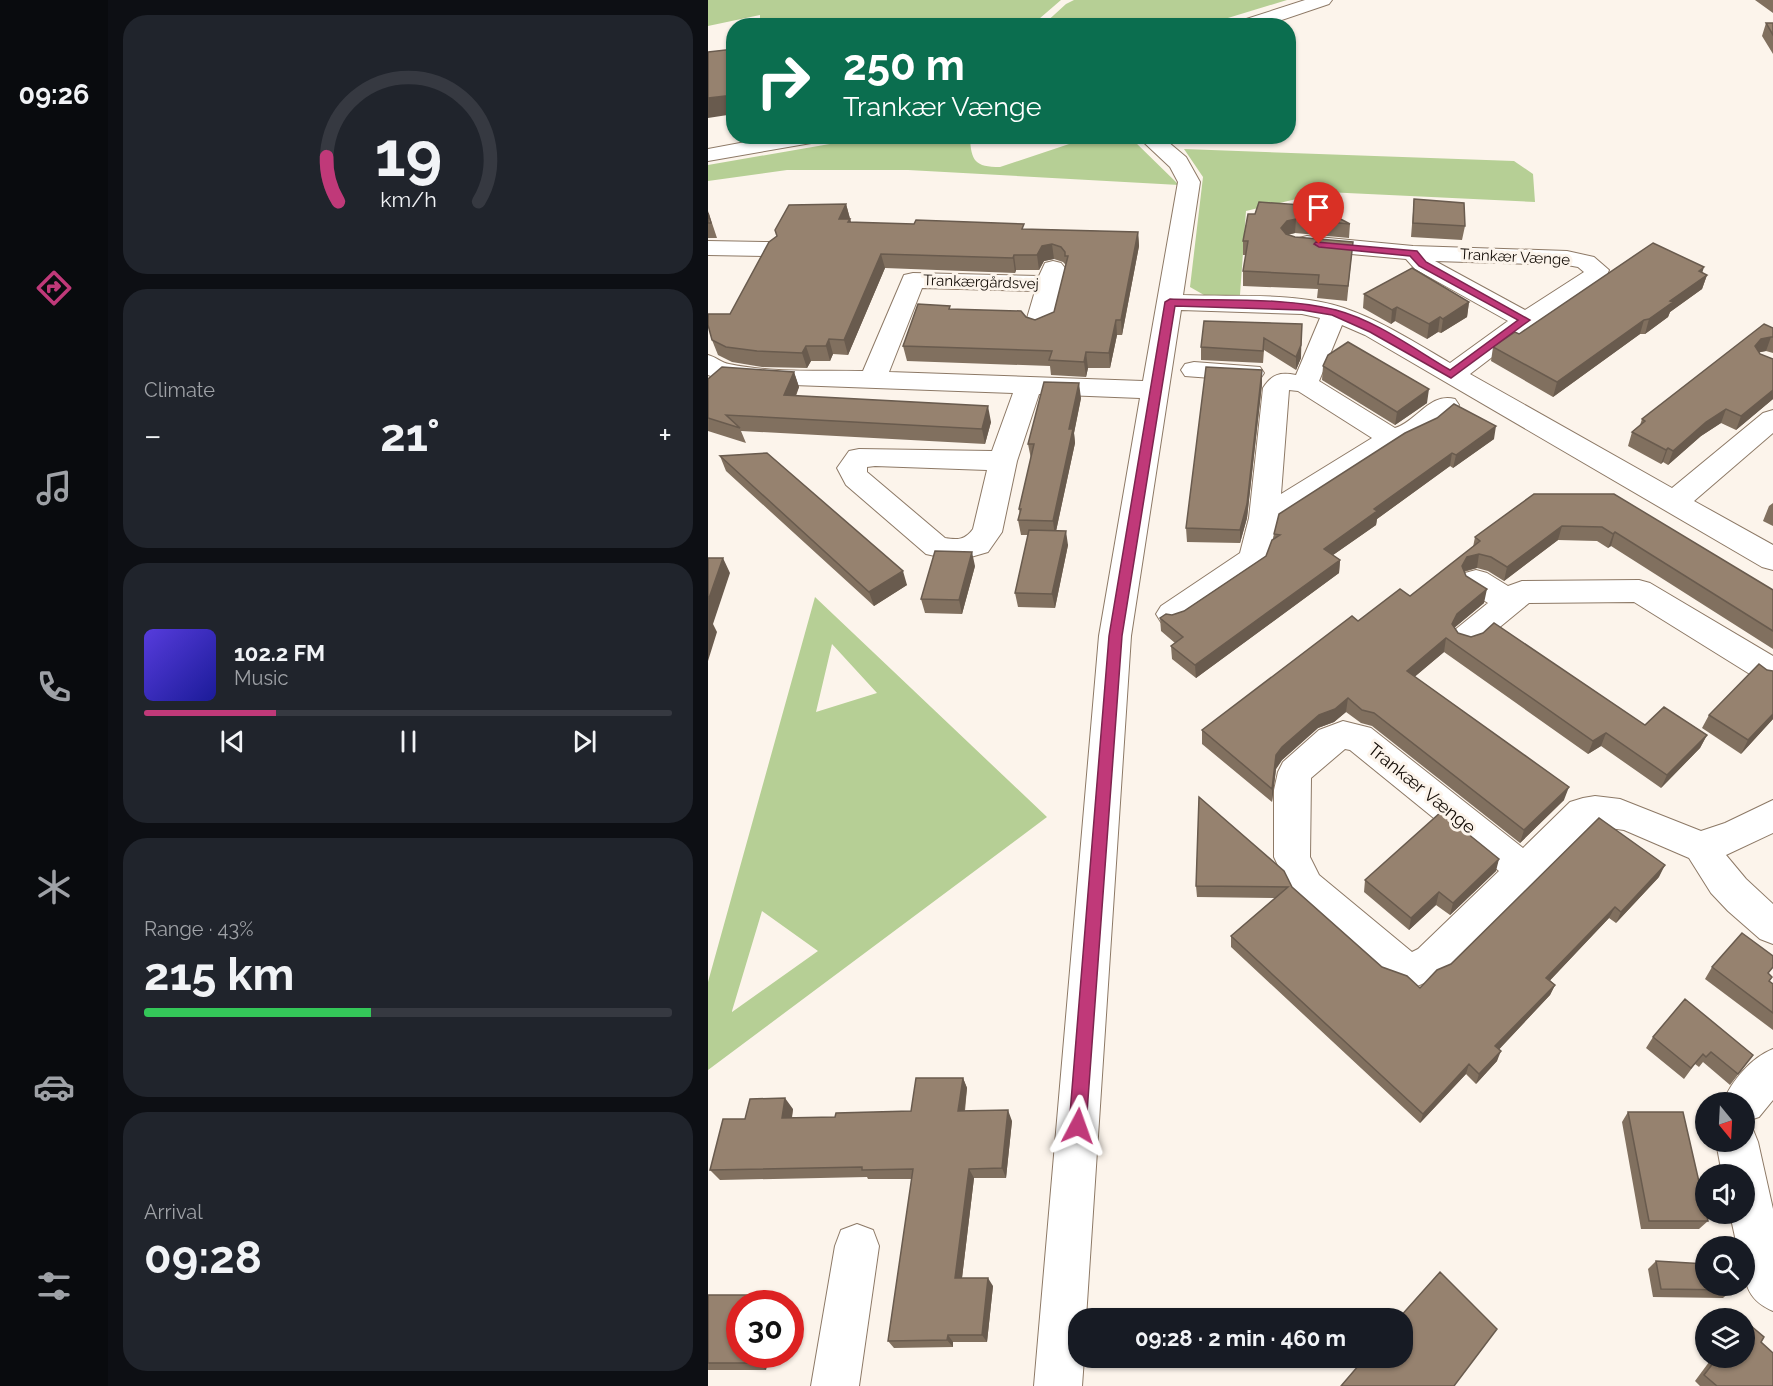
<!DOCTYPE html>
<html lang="en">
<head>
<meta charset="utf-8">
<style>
  body { margin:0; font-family:Raleway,sans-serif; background:#20242c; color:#f1f3f6; height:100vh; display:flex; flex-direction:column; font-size:22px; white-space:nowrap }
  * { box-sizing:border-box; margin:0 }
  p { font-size:20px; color:#9ea1a6 }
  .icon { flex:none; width:33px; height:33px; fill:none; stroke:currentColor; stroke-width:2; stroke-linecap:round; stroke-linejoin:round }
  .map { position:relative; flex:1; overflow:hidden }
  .sheet { display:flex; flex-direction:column; gap:15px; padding:15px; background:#0d0f14; width:600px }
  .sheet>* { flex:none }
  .top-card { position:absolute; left:18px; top:18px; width:570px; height:126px; border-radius:24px; box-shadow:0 2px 4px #0004; background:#0b6e4f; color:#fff; overflow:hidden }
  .needle { width:39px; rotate:162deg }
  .fabs { position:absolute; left:987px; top:1092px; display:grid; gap:12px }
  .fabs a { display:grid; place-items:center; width:60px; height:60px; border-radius:50%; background:#171b24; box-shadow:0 2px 4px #0004; font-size:30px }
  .speed { position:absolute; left:18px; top:1290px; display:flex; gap:12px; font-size:30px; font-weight:700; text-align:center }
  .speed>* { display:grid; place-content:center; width:78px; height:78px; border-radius:50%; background:#171b24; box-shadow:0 2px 4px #0004; line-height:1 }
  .speed .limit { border:9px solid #d22; background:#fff; color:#111 }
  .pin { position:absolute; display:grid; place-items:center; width:51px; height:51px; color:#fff; margin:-62px -26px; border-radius:50% 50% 50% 0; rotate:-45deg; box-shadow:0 0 6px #0007 }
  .pin .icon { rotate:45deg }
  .me { position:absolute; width:66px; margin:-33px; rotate:4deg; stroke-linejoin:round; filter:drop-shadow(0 0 4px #0008) }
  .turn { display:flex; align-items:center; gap:21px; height:126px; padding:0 18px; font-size:27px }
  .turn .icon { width:78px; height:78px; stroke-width:2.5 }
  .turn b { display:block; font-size:42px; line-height:51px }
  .big { font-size:45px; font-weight:700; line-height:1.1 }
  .sheet .tile { flex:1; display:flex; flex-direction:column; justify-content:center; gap:9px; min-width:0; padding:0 21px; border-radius:24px; background:#20242c }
  .sheet .dial { align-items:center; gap:0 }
  .dial svg { height:156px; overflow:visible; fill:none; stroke:#363941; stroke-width:7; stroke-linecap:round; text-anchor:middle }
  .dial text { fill:#f1f3f6; stroke:none }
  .song { display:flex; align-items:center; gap:18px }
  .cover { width:72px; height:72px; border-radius:9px; background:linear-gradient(135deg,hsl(250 70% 55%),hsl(240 70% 35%)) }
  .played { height:6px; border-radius:3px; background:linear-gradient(90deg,#c03979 25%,#363941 25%) }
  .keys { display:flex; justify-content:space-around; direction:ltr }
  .heat { display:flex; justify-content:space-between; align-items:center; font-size:33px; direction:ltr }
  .charge { height:9px; border-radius:4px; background:linear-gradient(90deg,#34c759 43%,#363941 0) }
  .trip { position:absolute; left:360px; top:1308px; width:345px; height:60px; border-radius:24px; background:#171b24; box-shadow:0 2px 4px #0004; font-weight:700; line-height:60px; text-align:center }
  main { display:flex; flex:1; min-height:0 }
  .menu { display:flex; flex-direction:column; width:108px; justify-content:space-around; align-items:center; background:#090b0e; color:#9ea1a6 }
  .menu .icon { width:42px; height:42px }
  .menu .selected { color:#c03979 }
  .menu b { font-size:27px; color:#f1f3f6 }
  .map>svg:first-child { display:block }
</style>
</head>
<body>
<main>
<nav class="menu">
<b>09:26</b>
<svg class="icon selected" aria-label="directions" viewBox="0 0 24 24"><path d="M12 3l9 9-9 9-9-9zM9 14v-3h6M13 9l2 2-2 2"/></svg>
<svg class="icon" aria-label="music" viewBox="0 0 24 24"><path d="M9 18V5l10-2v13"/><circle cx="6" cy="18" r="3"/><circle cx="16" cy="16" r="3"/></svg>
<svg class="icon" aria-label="phone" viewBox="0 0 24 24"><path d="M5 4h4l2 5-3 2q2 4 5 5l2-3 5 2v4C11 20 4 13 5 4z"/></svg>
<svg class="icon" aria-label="climate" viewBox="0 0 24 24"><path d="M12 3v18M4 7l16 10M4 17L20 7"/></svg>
<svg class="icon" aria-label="car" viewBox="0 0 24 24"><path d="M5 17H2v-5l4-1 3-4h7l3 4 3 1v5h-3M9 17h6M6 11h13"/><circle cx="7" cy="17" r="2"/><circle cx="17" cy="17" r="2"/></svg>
<svg class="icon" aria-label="filters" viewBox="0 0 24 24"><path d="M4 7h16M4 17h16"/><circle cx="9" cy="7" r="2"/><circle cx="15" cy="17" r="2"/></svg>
</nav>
<section class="sheet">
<div class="tile dial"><svg viewBox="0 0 100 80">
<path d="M14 69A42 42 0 1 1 86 69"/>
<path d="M14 69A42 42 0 0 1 8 46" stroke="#c03979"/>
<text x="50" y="56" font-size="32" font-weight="700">19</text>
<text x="50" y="72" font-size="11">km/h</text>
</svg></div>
<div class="tile"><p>Climate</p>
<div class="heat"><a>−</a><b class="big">21°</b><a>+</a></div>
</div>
<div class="tile">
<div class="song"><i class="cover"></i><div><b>102.2 FM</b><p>Music</p></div></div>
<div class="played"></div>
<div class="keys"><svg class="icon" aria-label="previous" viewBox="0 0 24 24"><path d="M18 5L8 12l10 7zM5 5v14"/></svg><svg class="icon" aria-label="pause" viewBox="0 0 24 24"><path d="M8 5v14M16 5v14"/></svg><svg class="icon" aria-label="next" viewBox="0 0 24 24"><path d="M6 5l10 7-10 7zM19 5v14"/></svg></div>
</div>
<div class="tile"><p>Range · 43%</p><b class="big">215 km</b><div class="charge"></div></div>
<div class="tile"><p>Arrival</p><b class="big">09:28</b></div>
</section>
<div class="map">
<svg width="1065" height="1386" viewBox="0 0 1065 1386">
  <rect width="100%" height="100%" fill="#fcf4eb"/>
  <path fill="#b6cf95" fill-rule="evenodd" d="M0,0H353L324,25L96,26L52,19V15L0,26Z
    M366,0H579L497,25H335L358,4Z
    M390,136L425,140L471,185L200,170H79L0,181V165L162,137H262C263,161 267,167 292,167L382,137Z
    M476,149L806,161L825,174L827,202L618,192L538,211L532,295H496L482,287L495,177Z
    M107,597L339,817L0,1070V982ZM124,644L169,693L108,712ZM54,911L110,951L24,1012V1011Z"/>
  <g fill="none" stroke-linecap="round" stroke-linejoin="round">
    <g stroke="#8d7966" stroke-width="2">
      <path id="minor" d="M597,0H624L621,4L556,26H527L529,22Z
        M70,136H119L116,140L109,142L0,161V149Z
        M429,136H453L478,157L492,182L475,295C523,297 591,292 636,308C674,321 708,343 742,363L800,321L707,269L698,259L599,250L591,248L587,243L591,238L599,236L705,246L859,251L886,257L901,270L896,282L826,325L762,374L964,488L1055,413L1065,410V433L986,501L1065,545V570L1054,567L657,335L634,325L611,381L687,428C709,421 722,392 747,399L751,405C738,425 715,437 694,444L569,523L560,559L556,567L475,622L464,626L453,622L448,614L453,606L532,553L541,518L555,388C564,374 572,372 588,375L612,318L594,314L473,310L423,636L378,1318H370V1358H376L374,1386H326L391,636L432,398L331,394L309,461L294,532L280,552L249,561L218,554L138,485L129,468L141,451L151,449L284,451L305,393L58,384L11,379L0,375V355C8,357 14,363 21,364C64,373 111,370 155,371L196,275L205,273L331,276L337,263L345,261L353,263L357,268L343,325L339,330L330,333L321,330L317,325L327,291L214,288L181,372L435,381L470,182L462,167ZM727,261L859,265L870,267L876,272L817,310ZM581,390L590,391L664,438L573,494ZM167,466L279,470L265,529C257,540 250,540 237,538L159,472V467Z
        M0,241L60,242L68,244L72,249L68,254L60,256L0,255Z
        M486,362L552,367L556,373L552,379L543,381L477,376L473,370L477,364Z
        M768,570L779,573L800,586L814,581L931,580L942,583L1065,656V684L1053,681L926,602L821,603L770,645L759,649L748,645L743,637L748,629L780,603L757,589L753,581L757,573Z
        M635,721L663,728L815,848L862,802L875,798L887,796L912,799L993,831L1017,823L1065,800V833L1018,855L1038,879L1065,904V944L1052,939L1020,911L1003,893L981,858L916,830L887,826L738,973L705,988L673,976L585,897L566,857V790L570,772L575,762L611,730ZM637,749L642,750L791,871L710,949L704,952L611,875L602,857L603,778Z
        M1065,1049V1100L1051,1117L1036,1122V1102H1015C1024,1080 1043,1058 1065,1049Z
        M1036,1124L1044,1127L1050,1142L1065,1209V1311C1034,1298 1036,1276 1036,1246H1029L1022,1214H1036V1174H1014L1008,1142H1036Z
        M149,1224L165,1230L171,1246L151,1386H103L127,1246L133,1230Z"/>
    </g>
    <use href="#minor" fill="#fff" fill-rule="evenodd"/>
  </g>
  <path fill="#81705f" d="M1047,0H1065V13Z
    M1058,23H1065V54L1054,36Z
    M706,199L757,226L754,240L703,237Z
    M138,204L143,222L316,229L430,232L431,246L414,335H409L402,368H380L378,377L343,375L342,366L199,361L195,346L243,309L318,317L327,320L346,312L358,265L355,262L346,259L336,261L331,270H308L307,273L177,268L140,355L125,354L122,361H103L99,368L54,367L24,362L10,355L4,340L22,314Z
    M0,211L9,238H0Z
    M547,214L642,224L641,238L587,233L579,235L587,237L645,242L639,301L609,298L610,289L535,286V271L538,255H535V241Z
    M994,273L999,275L994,289L962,312L960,317L937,334H932L845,397L783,361L785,347L811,334Z
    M656,294L761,302L759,317L733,333L730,332L719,339L687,321L683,324L655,308Z
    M594,324L593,358L588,370L556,350L555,363L493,360V347Z
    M1065,328V353L1058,351L1051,352L1052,354L1065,359V399L1028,430L1013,423L993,436L960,465L955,462L953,464L920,446L924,432L932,425L934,419Z
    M615,366L719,403L687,425L614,380Z
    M86,372L91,387L88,396L283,422L277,444L33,431L38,443L0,431V379Z
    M554,384L539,518L532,543L479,542L478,528Z
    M373,398L366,433L367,443L348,531L360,545L347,608L310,607L307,593L320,535H313L310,520L312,514L311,509L323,459L320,444Z
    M697,433L786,439L745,468L742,466L669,519L668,525L625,555L632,560L631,573L488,678L464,659L463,646L467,643L453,631L452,618L464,615L476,611L558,556L565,539L566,534Z
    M12,456L199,585L166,606L18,471Z
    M826,494L1065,590V649L903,546L900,548L889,541L850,540L796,581L780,571L769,568L756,572L758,576L776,603L746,628L750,633L937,725L999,735L992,748L953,788L893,746L880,754L736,652L706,677L856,800L812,843L664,726L653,723L638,712L626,722L610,728L574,760L568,769L564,802L494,744V730L650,621L702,596L765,547L767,537Z
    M1065,503V526L1055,521L1061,506Z
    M267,566L254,614L217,613L213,599Z
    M1059,670L1065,719L1033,754L994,728L1001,715Z
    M491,797L584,887L674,967L712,988L951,877L908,923L901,918L842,980L847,985L842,995L791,1049L789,1061L768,1084L758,1074L712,1123L523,947V936L567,898L489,897L488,886Z
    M788,871L742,915L728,905L701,930L656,892L657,880Z
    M1004,967L1061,981L1065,984V1030L997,979Z
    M945,1037L1045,1055L1022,1085L995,1062L991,1067L987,1064L976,1079L938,1048Z
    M255,1078L259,1088L257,1111L304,1121L298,1178H266L254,1278L285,1286L279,1342H245V1347L186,1348L180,1341L204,1179H160L159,1177L12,1180L2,1170L37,1119L85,1109L84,1118L127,1117L203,1111Z
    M920,1112L1000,1221L991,1229H933L914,1122Z
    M948,1261L1024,1290L1015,1298L945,1297L940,1269Z
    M63,1295L71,1304H32L61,1354L58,1370H0V1296Z
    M1053,1342L1065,1386H992L987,1381L1004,1358H1036Z"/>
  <path fill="#695b4e" d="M26,95V114L0,118V98Z
    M138,204L146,234L131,219Z
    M588,219L587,233L578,235L573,228L579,221Z
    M430,232L431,246L414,335L413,320Z
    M344,244L346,259L336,261L331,270L329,255L334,246Z
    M173,254L177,268L140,355L136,340Z
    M306,255L308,270L307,273L305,258Z
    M996,267L992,280L999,275L994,289L962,312L960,317L937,334L941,319L962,301L991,271Z
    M761,302L759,317L733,333L735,319Z
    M689,307L687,321L683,324L684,310Z
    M732,317L730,332L719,339L721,324Z
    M408,320L409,335L402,368L401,353Z
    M936,320L932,334L845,397L849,382Z
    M1063,337L1058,351L1048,353L1047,346L1053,339Z
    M121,339L125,354L122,361L118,346Z
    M593,345V358L588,370V357Z
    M98,346L103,361L99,368L94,353Z
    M378,352L380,368L378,377L376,362Z
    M554,370V384L539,518L532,543V530Z
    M86,372L91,387L81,411L76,395Z
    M371,383L373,398L366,433L367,443L347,536L345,521L361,429Z
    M721,389L719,403L687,425L689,412Z
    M1065,390V399L1028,430L1033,416Z
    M280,406L283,422L277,444L274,429Z
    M1018,409L1013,423L993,436L960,465L965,451L998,422Z
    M788,426L786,439L745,468L748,455Z
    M960,448L955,462L953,464L958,450Z
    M744,453L742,466L669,519L668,525L615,562L616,549L666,509Z
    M854,526L850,540L796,581L799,567Z
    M358,531L360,545L347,608L344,594Z
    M907,532L903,546L900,548L905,534Z
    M264,552L267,566L254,614L251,600Z
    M771,554L769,568L756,571L751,580L754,566L759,557Z
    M15,558L22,573L5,624L9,632L0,661V601Z
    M632,560L631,573L488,678L487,665Z
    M195,571L199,585L166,606L161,592Z
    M779,589L776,603L746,628L744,624L749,614Z
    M738,638L736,652L697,685L699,671Z
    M640,698L638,712L626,722L610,728L574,760L568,769L564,802V789L568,755L574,747L611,715Z
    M1065,714V719L1033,754L1040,740Z
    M898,733L893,746L880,754L885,741Z
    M999,735L992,748L953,788L959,775Z
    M861,787L856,800L812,843L816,830Z
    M791,859L788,871L742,915L745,903Z
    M957,865L951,877L908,923L913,912Z
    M731,892L728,905L701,930L703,918Z
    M907,907L901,918L834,989L838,978Z
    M847,985L842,995L784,1057L787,1046Z
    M793,1051L789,1061L768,1084L771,1074Z
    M761,1064L758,1074L712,1123L715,1114Z
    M255,1078L259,1088L255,1122L250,1111Z
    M77,1098L85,1109L82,1128L74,1118Z
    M300,1110L304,1121L298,1178L294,1168Z
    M261,1169L266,1178L253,1286L247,1278Z
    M280,1278L285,1286L279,1342L274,1335Z
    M63,1295L72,1303L71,1304H61Z
    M240,1335L245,1342V1347L239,1340Z
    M50,1354H61L58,1370L49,1363Z"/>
  <path fill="#96826f" stroke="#695b4e" stroke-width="1.5" d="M1058,23H1065V35Z
    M26,49V95L0,98V52Z
    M706,199L756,203L757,226L705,223Z
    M551,202L608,206L642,224L588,219L579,221L573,228L578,234L587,237L645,242L640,286L610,284L611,275L535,271L540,241H535L540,214H547Z
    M138,204L131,219H142L140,222L206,224L208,220L316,224L314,229L430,232L413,320H408L401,353L378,352L376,362L341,360L344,351L195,346L210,304L242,306L241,309L313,311L318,317L327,320L346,312L360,256H357V252L353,247L344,244L334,246L329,255H306L305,258L173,254L136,340L121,339L118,346H98L94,353L49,351L18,347L4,340L0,325V314H22L61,242L69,236L67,230L81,205Z
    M0,213L3,223H0Z
    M945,243L996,267L991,271L999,275L962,301L965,302L941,319L936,320L849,382L785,347L807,332L811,334Z
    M704,268L761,302L735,319L732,317L721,324L689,307L684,310L656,294Z
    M496,321L594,324L593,345L588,357L556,338L555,351L493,347Z
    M1056,324L1065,328V337H1063L1053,339L1047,346L1052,354L1065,359V390L1033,416L1018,409L998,422L965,451L960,448L958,450L924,432L937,421L934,419Z
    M640,342L721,389L689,412L615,366L620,355Z
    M14,367L86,372L76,395L280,406L274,429L18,415L32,428L0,418V379Z
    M498,367L554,370L539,504L532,530L478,528Z
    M336,382L371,383L361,429H365L345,521L310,520L313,509H311L326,444H320Z
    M746,404L788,426L748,455L744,453L666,509L669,511L616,549L632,560L487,665L463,646L475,637L452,618L458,614L464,615L476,611L558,556L564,540L572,535L566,534L571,514L697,433L729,418Z
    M59,453L195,571L161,592L12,456Z
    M826,494H906L1065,590V631L907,532L905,534L894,527L854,526L799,567L783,557L771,554L759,557L754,566L758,576L779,589L749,614L744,624L750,633L763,637L775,633L786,623L937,725L956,707L999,735L959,775L898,733L885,741L738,638L699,671L861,787L816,830L666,713L654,710L640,698L627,709L611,715L574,747L568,755L564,789L494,730L644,616L650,621L692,589L702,596L772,541L767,537Z
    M321,530L358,531L344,594L307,593Z
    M227,551L264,552L251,600L213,599Z
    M0,558H15L0,601Z
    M1051,664L1059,670L1065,671V714L1040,740L1001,715Z
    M491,797L576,871L584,887L674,967L699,976L712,988L729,970L743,964L891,818L957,865L913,912L907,907L838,978L847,985L787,1046L793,1051L771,1074L761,1064L715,1114L523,936L580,887L488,886Z
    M733,812L791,859L745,903L731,892L703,918L657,880Z
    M1034,933L1065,956V967L1060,973L1064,977L1061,981L1065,984V1013L1004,967Z
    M977,999L1045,1055L1030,1074L1003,1052L998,1057L995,1054L983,1068L945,1037Z
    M208,1078H255L250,1111L300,1110L294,1168L261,1169L247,1278H280L274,1335H240L239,1340L180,1341L205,1169L154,1170V1167L2,1170L15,1119H37L42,1099L77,1098L74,1118L127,1117L128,1113L203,1111Z
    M920,1112H975L1000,1221H941Z
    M948,1261L998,1264V1286H1023L1024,1290L953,1289Z
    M732,1272L789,1329L746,1386H633L657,1358H694V1318H691Z
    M0,1295H63L61,1304H32V1354H50L49,1363H0Z
    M1036,1320L1056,1337L1053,1342L1065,1353V1386H1009L996,1375L1009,1358H1036Z"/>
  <path fill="#c03979" stroke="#7d254f" stroke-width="1.5" d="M608,242L709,251L718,262L822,320L743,378L662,332L624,315L594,310L467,306L414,636L378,1126L376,1132L370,1135L364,1132L361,1126L401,636L457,302L462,299C513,301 579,297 628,310C669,321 706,349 742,370L810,320L711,266L702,256L611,247L606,244Z"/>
  <g text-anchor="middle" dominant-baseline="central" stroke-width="6" stroke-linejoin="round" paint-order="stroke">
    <g font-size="15" fill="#130c06" stroke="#fcf4eb">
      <text transform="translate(807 257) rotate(3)">Trankær Vænge</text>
      <text transform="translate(273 282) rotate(2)">Trankærgårdsvej</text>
    </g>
    <g font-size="18" fill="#130c06" stroke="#fcf4eb">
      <text transform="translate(714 788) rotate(39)">Trankær Vænge</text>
    </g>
  </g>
</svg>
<div class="fabs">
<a><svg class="needle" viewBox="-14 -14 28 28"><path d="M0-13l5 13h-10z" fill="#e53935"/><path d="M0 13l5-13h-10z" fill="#9ea1a6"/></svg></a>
<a><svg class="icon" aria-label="sound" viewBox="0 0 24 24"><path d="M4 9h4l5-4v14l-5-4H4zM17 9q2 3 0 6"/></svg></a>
<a><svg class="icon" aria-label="search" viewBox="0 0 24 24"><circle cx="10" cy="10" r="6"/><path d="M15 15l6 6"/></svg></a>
<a><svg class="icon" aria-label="layers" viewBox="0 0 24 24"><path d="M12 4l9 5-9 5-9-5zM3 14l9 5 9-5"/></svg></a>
</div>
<div class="speed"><div class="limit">30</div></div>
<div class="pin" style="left:611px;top:244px;background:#d93025"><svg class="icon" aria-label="arrive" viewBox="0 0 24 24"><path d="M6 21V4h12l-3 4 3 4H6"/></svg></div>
<svg class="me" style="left:370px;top:1126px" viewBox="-20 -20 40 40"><path d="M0-17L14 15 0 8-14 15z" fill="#c03979" stroke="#fff" stroke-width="4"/></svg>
<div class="trip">09:28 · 2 min · 460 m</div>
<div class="top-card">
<div class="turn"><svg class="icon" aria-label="right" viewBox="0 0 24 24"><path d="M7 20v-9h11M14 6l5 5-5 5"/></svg><div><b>250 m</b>Trankær Vænge</div></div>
</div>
</div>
</main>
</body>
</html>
